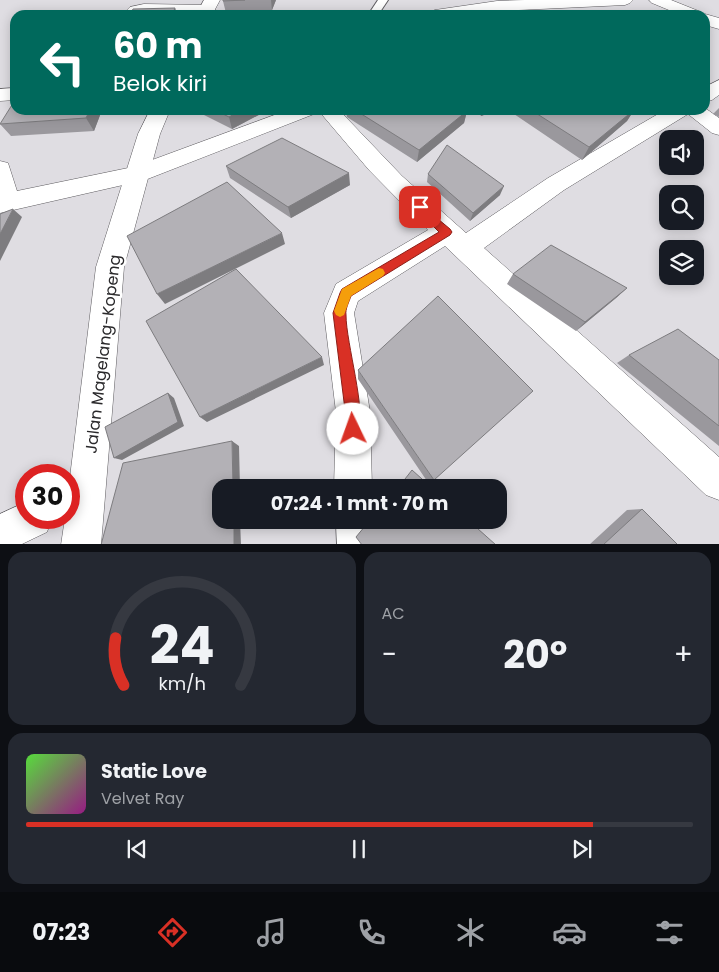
<!DOCTYPE html>
<html lang="id">
<head>
<meta charset="utf-8">
<style>
  body { margin:0; font-family:Poppins,sans-serif; background:#242831; color:#f1f3f6; height:100vh; display:flex; flex-direction:column; font-size:19px; white-space:nowrap }
  * { box-sizing:border-box; margin:0 }
  p { font-size:16px; color:#9ea1a6 }
  .icon { flex:none; width:28px; height:28px; fill:none; stroke:currentColor; stroke-width:2; stroke-linecap:round; stroke-linejoin:round }
  .map { position:relative; height:544px; overflow:hidden }
  .sheet { display:flex; flex-direction:column; gap:8px; padding:8px; background:#0d0f14; flex:1 }
  .sheet>* { flex:none }
  .hud { position:absolute; left:10px; top:10px; width:700px; height:105px; border-radius:15px; box-shadow:0 2px 12px #0003; background:#00695c; color:#fff; overflow:hidden }
  .buttons { position:absolute; left:659px; top:130px; display:grid; gap:10px }
  .buttons a { display:grid; place-items:center; width:45px; height:45px; border-radius:10px; background:#171b24; box-shadow:0 2px 12px #0003; font-size:25px }
  .speed { position:absolute; left:15px; top:464px; display:flex; gap:10px; font-size:25px; font-weight:700; text-align:center }
  .speed>* { display:grid; place-content:center; width:65px; height:65px; border-radius:50%; background:#171b24; box-shadow:0 2px 12px #0003; line-height:1 }
  .speed .limit { border:8px solid #d22; background:#fff; color:#111 }
  .pin { position:absolute; display:grid; place-items:center; width:42px; height:42px; color:#fff; margin:-21px; border-radius:10px; box-shadow:0 2px 8px #0006 }
  .me { position:absolute; width:55px; margin:-28px; rotate:357deg; stroke-linejoin:round; filter:drop-shadow(0 0 4px #0008) }
  .turn { display:flex; align-items:center; gap:18px; height:105px; padding:0 20px; font-size:22px }
  .turn .icon { width:65px; height:65px; stroke-width:2.5 }
  .turn b { display:block; font-size:35px; line-height:42px }
  .big { font-size:38px; font-weight:700; line-height:1.1 }
  .sheet .card { flex:1; display:flex; flex-direction:column; justify-content:center; gap:8px; min-width:0; padding:0 18px; border-radius:15px; background:#242831 }
  .sheet .dial { align-items:center; gap:0 }
  .dial svg { height:130px; overflow:visible; fill:none; stroke:#363941; stroke-width:7; stroke-linecap:round; text-anchor:middle }
  .dial text { fill:#f1f3f6; stroke:none }
  .song { display:flex; align-items:center; gap:15px }
  .cover { width:60px; height:60px; border-radius:8px; background:linear-gradient(135deg,hsl(110 70% 55%),hsl(310 70% 35%)) }
  .played { height:5px; border-radius:2px; background:linear-gradient(90deg,#d93025 85%,#363941 85%) }
  .keys { display:flex; justify-content:space-around; direction:ltr }
  .heat { display:flex; justify-content:space-between; align-items:center; font-size:28px; direction:ltr }
  .sheet .tiles { flex:1; display:grid; gap:8px; grid-template-columns:1fr 1fr }
  .card:last-child { grid-column:span 2 }
  .trip { position:absolute; left:212px; top:479px; width:295px; height:50px; border-radius:15px; background:#171b24; box-shadow:0 2px 12px #0003; font-weight:700; line-height:50px; text-align:center }
  .tabs { display:flex; height:80px; justify-content:space-around; align-items:center; background:#090b0e; color:#9ea1a6 }
  .tabs .icon { width:35px; height:35px }
  .tabs .selected { color:#d93025 }
  .tabs b { font-size:22px; color:#f1f3f6 }
  .map>svg:first-child { display:block }
</style>
</head>
<body>
<div class="map">
<svg width="719" height="545" viewBox="0 0 719 545">
  <rect width="100%" height="100%" fill="#dfdde2"/>
  <g fill="none" stroke-linecap="round" stroke-linejoin="round">
    <g stroke="#5e5c60" stroke-width="2">
      <path id="lane" d="M378,0H388L378,15H368Z"/>
    </g>
    <g stroke="#5e5c60" stroke-width="1">
      <path id="street" d="M525,0H633L630,3L625,5L497,11L468,15H427L429,12L435,10L497,1Z
        M649,0H671L701,12L703,15L705,14L719,18V29L705,25V15H681L652,3Z
        M144,4L206,5L212,7L222,15H122L130,7Z
        M719,80V95L712,100L705,102V87Z
        M15,88V100L0,101V89Z
        M705,108L719,118V135L712,133L688,114L564,190L484,248L719,457V500L706,495L445,246L358,301L354,313L370,412L372,488H334L336,412L324,313L336,284L428,230L369,170L318,110H339L402,176L466,233L548,178L665,110H705Z
        M288,110H317L314,114L145,180L0,213V161L8,163L17,191L133,167Z
        M26,502V518H52L47,532L20,545H0V514Z
        M336,520H374L377,545H337Z"/>
    </g>
    <g stroke="#5e5c60" stroke-width="1">
      <path id="primary" d="M204,0H220L212,15H196Z
        M150,110H170L160,134L124,267L101,545H61L65,518H69V485L96,267L138,134Z"/>
    </g>
    <use href="#lane" fill="#fff" fill-rule="evenodd"/>
    <use href="#street" fill="#fff" fill-rule="evenodd"/>
    <use href="#primary" fill="#fff" fill-rule="evenodd"/>
  </g>
  <path fill="#9a989d" d="M223,0H276L272,10L226,13L223,1Z
    M719,108V117L713,114Z
    M15,110H102L94,131L11,136L0,124Z
    M194,110H268L232,129Z
    M346,110H465L467,111L464,123L417,162L347,117Z
    M477,110H498L481,116Z
    M516,110H634L627,121L582,160L514,114Z
    M226,166L350,185L291,218L230,178Z
    M428,174L500,195L470,221L427,182Z
    M513,274L627,288L616,298L576,331L507,284Z
    M629,355L719,360V446L617,363Z
    M358,370L434,480L429,484L358,379Z
    M642,509L678,545H589L627,510Z"/>
  <path fill="#7d7c7f" d="M271,0H276L272,10Z
    M175,8L178,15H172Z
    M90,110H102L94,131L86,118Z
    M241,110H268L232,129L229,117Z
    M483,110H498L481,116Z
    M634,110L627,121L582,160L589,147Z
    M467,111L464,123L417,162L419,150Z
    M349,173L350,185L291,218L288,207Z
    M504,186L500,195L470,221L473,213Z
    M13,209L22,217L0,261V234Z
    M282,233L285,244L165,304L157,294Z
    M627,288L616,298L576,331L585,322Z
    M322,357L324,365L207,422L200,417Z
    M168,393L174,398L184,426L122,460L114,458Z
    M232,441L239,446L240,488H233Z
    M234,520H240L241,545H234Z"/>
  <path fill="#b3b1b6" stroke="#7d7c7f" d="M223,0H245L223,1Z
    M175,8L172,15H130L133,9Z
    M15,100V110H90L86,118L0,124Z
    M215,110H241L229,117Z
    M355,110H465L467,111L419,150Z
    M531,110H634L589,147Z
    M282,138L349,173L288,207L226,166Z
    M447,145L504,186L473,213L428,174Z
    M227,182L282,233L157,294L127,236Z
    M13,209L0,234V214Z
    M551,245L627,288L585,322L513,274Z
    M236,269L322,357L200,417L146,321Z
    M438,296L533,391L434,480L358,370Z
    M678,329L719,360V426L629,355Z
    M168,393L178,422L114,458L105,427Z
    M232,441L233,488H221V520H234V545H101L123,463Z
    M412,470L432,488H398Z
    M642,509L678,545H603Z
    M370,520H468L496,545H362L356,537Z"/>
  <path fill="#d93025" stroke="#8d1f18" d="M420,204L450,229L452,232L450,235L351,296C349,302 345,309 346,315C346,343 367,412 358,434L353,436L348,434L333,313L340,293L342,289L439,232L417,210V205Z"/>
  <path fill="#f59e0b" d="M379,268L383,269L385,273L383,276L351,296L344,315L340,317L336,315L334,311L342,289Z"/>
  <g text-anchor="middle" dominant-baseline="central" stroke-width="5" stroke-linejoin="round" paint-order="stroke">
    <g font-size="16" fill="#2a292b" stroke="#fff">
      <text transform="translate(103 354) rotate(-83)">Jalan Magelang-Kopeng</text>
    </g>
  </g>
</svg>
<div class="buttons">
<a><svg class="icon" aria-label="sound" viewBox="0 0 24 24"><path d="M4 9h4l5-4v14l-5-4H4zM17 9q2 3 0 6"/></svg></a>
<a><svg class="icon" aria-label="search" viewBox="0 0 24 24"><circle cx="10" cy="10" r="6"/><path d="M15 15l6 6"/></svg></a>
<a><svg class="icon" aria-label="layers" viewBox="0 0 24 24"><path d="M12 4l9 5-9 5-9-5zM3 14l9 5 9-5"/></svg></a>
</div>
<div class="speed"><div class="limit">30</div></div>
<div class="pin" style="left:420px;top:207px;background:#d93025"><svg class="icon" aria-label="arrive" viewBox="0 0 24 24"><path d="M6 21V4h12l-3 4 3 4H6"/></svg></div>
<svg class="me" style="left:353px;top:429px" viewBox="-20 -20 40 40"><circle r="19" fill="#fff"/><path d="M0-13L10 11 0 6-10 11z" fill="#d93025"/></svg>
<div class="trip">07:24 · 1 mnt · 70 m</div>
<div class="hud">
<div class="turn"><svg class="icon" aria-label="left" viewBox="0 0 24 24"><path d="M17 20v-9H6M10 6l-5 5 5 5"/></svg><div><b>60 m</b>Belok kiri</div></div>
</div>
</div>
<section class="sheet">
<div class="tiles">
<div class="card dial"><svg viewBox="0 0 100 80">
<path d="M14 69A42 42 0 1 1 86 69"/>
<path d="M14 69A42 42 0 0 1 9 40" stroke="#d93025"/>
<text x="50" y="56" font-size="32" font-weight="700">24</text>
<text x="50" y="72" font-size="11">km/h</text>
</svg></div>
<div class="card"><p>AC</p>
<div class="heat"><a>−</a><b class="big">20°</b><a>+</a></div>
</div>
<div class="card">
<div class="song"><i class="cover"></i><div><b>Static Love</b><p>Velvet Ray</p></div></div>
<div class="played"></div>
<div class="keys"><svg class="icon" aria-label="previous" viewBox="0 0 24 24"><path d="M18 5L8 12l10 7zM5 5v14"/></svg><svg class="icon" aria-label="pause" viewBox="0 0 24 24"><path d="M8 5v14M16 5v14"/></svg><svg class="icon" aria-label="next" viewBox="0 0 24 24"><path d="M6 5l10 7-10 7zM19 5v14"/></svg></div>
</div>
</div>
</section>
<nav class="tabs">
<b>07:23</b>
<svg class="icon selected" aria-label="directions" viewBox="0 0 24 24"><path d="M12 3l9 9-9 9-9-9zM9 14v-3h6M13 9l2 2-2 2"/></svg>
<svg class="icon" aria-label="music" viewBox="0 0 24 24"><path d="M9 18V5l10-2v13"/><circle cx="6" cy="18" r="3"/><circle cx="16" cy="16" r="3"/></svg>
<svg class="icon" aria-label="phone" viewBox="0 0 24 24"><path d="M5 4h4l2 5-3 2q2 4 5 5l2-3 5 2v4C11 20 4 13 5 4z"/></svg>
<svg class="icon" aria-label="climate" viewBox="0 0 24 24"><path d="M12 3v18M4 7l16 10M4 17L20 7"/></svg>
<svg class="icon" aria-label="car" viewBox="0 0 24 24"><path d="M5 17H2v-5l4-1 3-4h7l3 4 3 1v5h-3M9 17h6M6 11h13"/><circle cx="7" cy="17" r="2"/><circle cx="17" cy="17" r="2"/></svg>
<svg class="icon" aria-label="filters" viewBox="0 0 24 24"><path d="M4 7h16M4 17h16"/><circle cx="9" cy="7" r="2"/><circle cx="15" cy="17" r="2"/></svg>
</nav>
</body>
</html>
